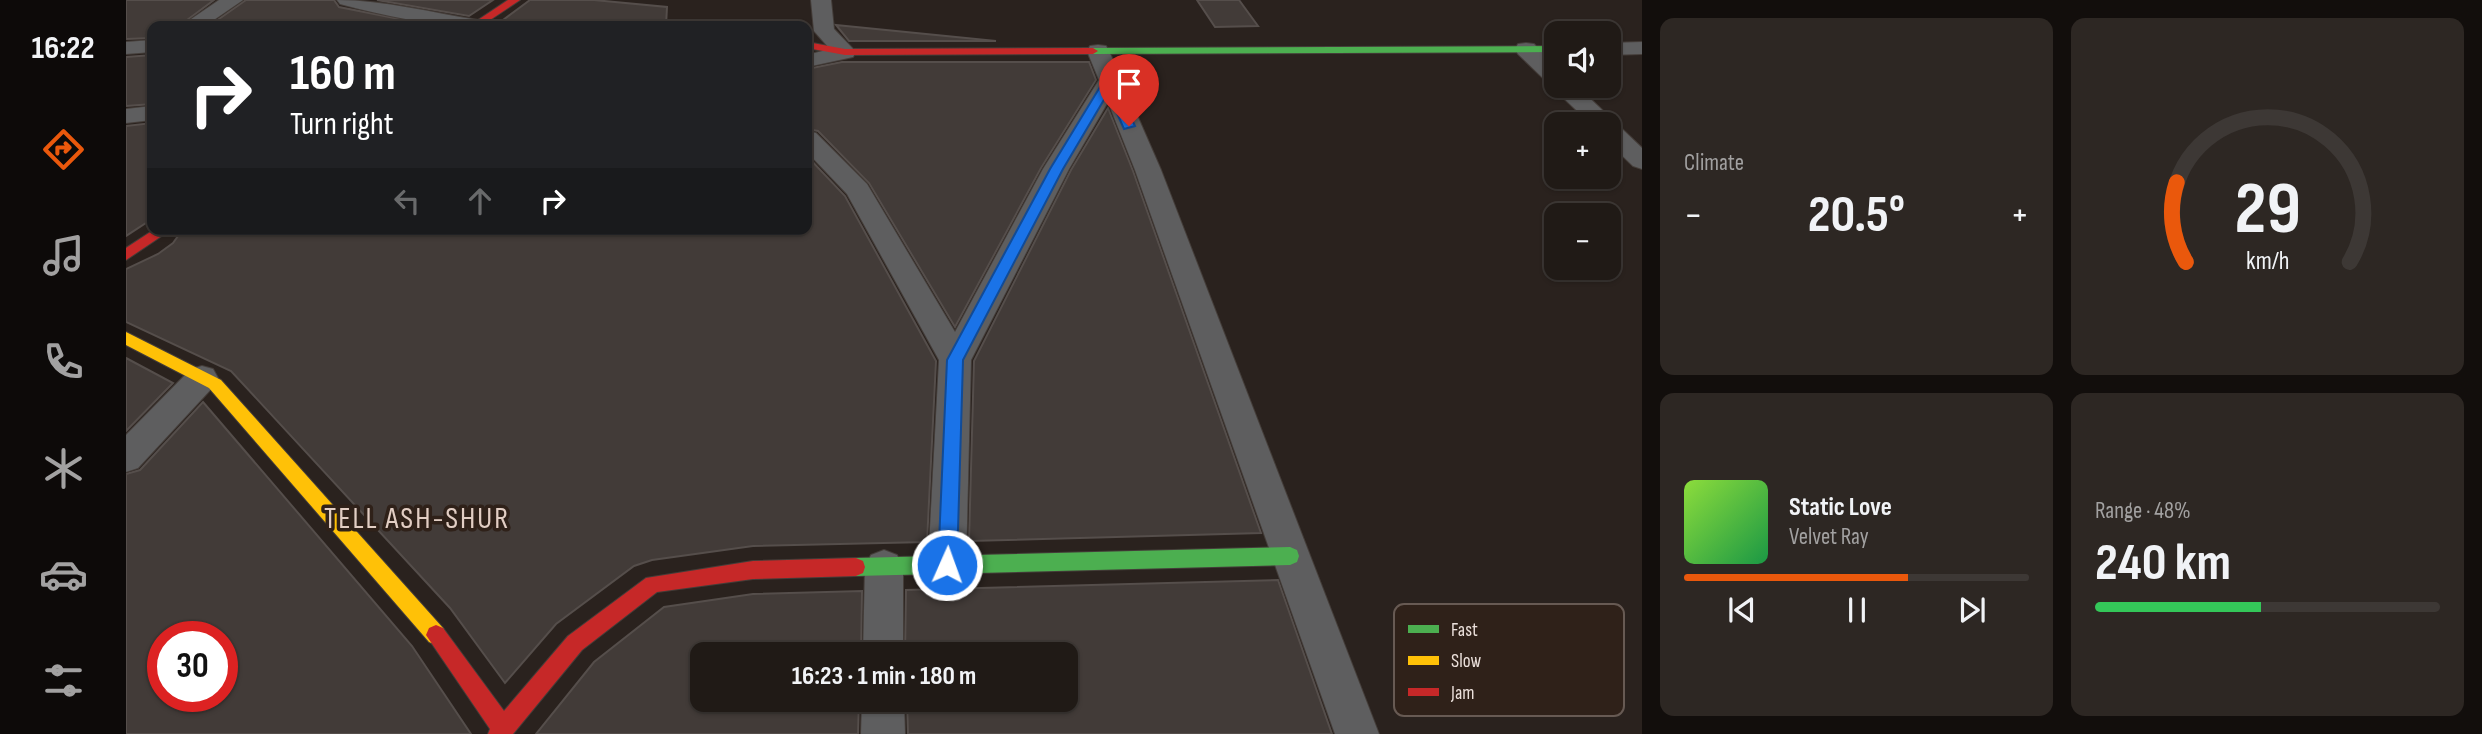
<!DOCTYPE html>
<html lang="en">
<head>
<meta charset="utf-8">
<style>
  body { margin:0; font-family:"Sofia Sans Condensed",sans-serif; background:#2d2723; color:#f1f3f6; height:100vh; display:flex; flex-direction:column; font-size:26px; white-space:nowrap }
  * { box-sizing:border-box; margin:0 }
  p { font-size:23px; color:#a2a1a1 }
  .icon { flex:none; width:38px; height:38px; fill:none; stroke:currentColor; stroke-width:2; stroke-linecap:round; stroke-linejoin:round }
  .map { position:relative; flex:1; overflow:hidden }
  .drawer { display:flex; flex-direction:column; gap:18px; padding:18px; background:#120e0c; width:840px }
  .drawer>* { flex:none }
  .guide { position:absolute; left:21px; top:21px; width:665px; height:214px; border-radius:14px; box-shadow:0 2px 5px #0004,0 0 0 2px #3d3835; background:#202124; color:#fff; overflow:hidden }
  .buttons { position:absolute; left:1418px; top:21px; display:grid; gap:14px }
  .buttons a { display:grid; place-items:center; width:77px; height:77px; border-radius:14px; background:#201a16; box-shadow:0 2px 5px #0004,0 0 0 2px #3d3835; font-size:35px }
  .speed { position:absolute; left:21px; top:621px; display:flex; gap:14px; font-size:35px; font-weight:700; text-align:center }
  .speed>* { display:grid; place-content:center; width:91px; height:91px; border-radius:50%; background:#201a16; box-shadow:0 2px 5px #0004,0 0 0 2px #3d3835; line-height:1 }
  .speed .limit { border:10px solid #d22; background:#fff; color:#111 }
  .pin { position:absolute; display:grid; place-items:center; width:60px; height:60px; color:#fff; margin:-72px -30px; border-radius:50% 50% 50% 0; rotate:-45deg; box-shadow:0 0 7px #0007 }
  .pin .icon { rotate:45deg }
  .me { position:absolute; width:77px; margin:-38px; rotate:2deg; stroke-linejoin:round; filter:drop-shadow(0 0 5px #0008) }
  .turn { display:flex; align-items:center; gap:24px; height:147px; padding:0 28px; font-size:32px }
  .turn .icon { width:91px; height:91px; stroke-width:2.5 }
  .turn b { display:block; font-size:49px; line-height:60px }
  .lanes { display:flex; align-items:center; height:66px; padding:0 28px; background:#0003; justify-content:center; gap:35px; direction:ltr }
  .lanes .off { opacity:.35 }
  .big { font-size:52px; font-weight:700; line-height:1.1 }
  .drawer .widget { flex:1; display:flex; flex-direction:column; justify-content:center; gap:10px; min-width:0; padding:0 24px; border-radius:14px; background:#2d2723 }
  .drawer .dial { align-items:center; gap:0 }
  .dial svg { height:182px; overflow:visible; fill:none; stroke:#3d3835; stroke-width:7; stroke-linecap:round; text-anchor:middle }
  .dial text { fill:#f1f3f6; stroke:none }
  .song { display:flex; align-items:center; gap:21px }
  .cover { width:84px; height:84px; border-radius:10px; background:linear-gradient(135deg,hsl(90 70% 55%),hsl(140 70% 35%)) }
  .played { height:7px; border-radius:4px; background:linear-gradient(90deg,#ea580c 65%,#3d3835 65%) }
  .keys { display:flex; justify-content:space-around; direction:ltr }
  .heat { display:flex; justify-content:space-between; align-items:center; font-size:38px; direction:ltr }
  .charge { height:10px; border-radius:5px; background:linear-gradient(90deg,#34c759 48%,#3d3835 0) }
  .drawer .tiles { flex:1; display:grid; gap:18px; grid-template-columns:repeat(2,1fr) }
  .trip { position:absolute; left:564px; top:642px; width:388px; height:70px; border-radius:14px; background:#201a16; box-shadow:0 2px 5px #0004,0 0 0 2px #3d3835; font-weight:700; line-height:70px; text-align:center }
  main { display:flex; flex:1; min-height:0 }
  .menu { display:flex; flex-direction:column; width:126px; justify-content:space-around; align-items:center; background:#0d0a09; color:#a2a1a1 }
  .menu .icon { width:49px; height:49px }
  .menu .on { color:#ea580c }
  .menu b { font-size:32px; color:#f1f3f6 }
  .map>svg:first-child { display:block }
</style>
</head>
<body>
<main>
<nav class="menu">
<b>16:22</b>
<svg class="icon on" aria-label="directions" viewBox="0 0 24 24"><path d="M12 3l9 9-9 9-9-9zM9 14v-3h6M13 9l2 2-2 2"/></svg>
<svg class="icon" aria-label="music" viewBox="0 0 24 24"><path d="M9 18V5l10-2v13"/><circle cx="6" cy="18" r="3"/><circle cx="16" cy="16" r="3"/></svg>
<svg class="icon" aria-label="phone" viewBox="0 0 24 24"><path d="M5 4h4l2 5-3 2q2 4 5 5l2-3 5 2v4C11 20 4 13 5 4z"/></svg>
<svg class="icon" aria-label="climate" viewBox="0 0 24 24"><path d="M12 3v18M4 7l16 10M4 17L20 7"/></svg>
<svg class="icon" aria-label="car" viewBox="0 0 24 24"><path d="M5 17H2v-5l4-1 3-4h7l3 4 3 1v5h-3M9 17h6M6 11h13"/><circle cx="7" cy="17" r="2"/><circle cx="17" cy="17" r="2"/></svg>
<svg class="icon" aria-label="filters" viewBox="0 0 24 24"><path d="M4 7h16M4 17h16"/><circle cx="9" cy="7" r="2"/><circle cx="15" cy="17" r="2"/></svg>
</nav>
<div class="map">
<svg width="1516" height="734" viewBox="0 0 1516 734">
  <rect width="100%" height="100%" fill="#2a221e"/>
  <path fill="#423b38" stroke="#554e4b" stroke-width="2" fill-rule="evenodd" d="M0,0H88L53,26H26V38L0,39Z
    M120,0H208L213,7L309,26H83Z
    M251,0H367L343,16Z
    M404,0H468L541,7L540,26H369Z
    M1071,0H1113L1132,26L1089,27Z
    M710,25L870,41H723Z
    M26,55V104L0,106V57Z
    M716,62H963L970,80L915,168L829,327L743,183L692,131L681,129V69Z
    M982,108L1007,171L1135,533L843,541L848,361L945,170Z
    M26,123V219L0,236V126Z
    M681,156L719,196L810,361L801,542L627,546L526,560L508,566L430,624L379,683L324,608L105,371L0,322V269L32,254L47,243L57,229H681Z
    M0,358L47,383L0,431Z
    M77,402L286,646L345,734H0V474L14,470ZM37,637H96V696H37Z
    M1152,580L1206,734H782L781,700H940V654H779L780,590Z
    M736,591L735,654H576V700H733L732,734H410L468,662L538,607L627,594Z"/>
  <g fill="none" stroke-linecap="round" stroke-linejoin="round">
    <g stroke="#443d39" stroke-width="2">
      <path id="street" d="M93,0H117L79,26H55Z
        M211,0C259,0 306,13 353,20L360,22L363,26C312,28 264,17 214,4Z
        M685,0H705L708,29L730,52L727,57L681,67V55L704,49L688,31Z
        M26,40V52L0,54V42Z
        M1516,42V54L1482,55V43Z
        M1400,43L1408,44L1430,66V86H1451L1516,148V169L1507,166L1482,142V124H1465L1430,91L1428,84L1422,83L1392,54L1389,49L1392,44Z
        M972,45L980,46L983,51L1035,170L1253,734H1209L1009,170L982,102L943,169L845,360L840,565L834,577L821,582L808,577L802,565L813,360L721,194L681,152V131L690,133L741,184L829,332L917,169L973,80L961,51L964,46Z
        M26,106V120L0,123V109Z
        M76,366L87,369L92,378L87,387L12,468L0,472V435L65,369Z
        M758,550L771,555L777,567V654H737L739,567L745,555Z
        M736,700H778L779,734H735Z"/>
    </g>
    <g stroke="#443d39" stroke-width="2">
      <path id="fast" d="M1430,46V52L967,54L962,51L967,48Z
        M1164,547L1171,550L1173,556L1171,562L1164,565L730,576L723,573L721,567L723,561L730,558Z"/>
    </g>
    <g stroke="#443d39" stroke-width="2">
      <path id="slow" d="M0,332L95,380L317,628L320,635L317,642L310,645L303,642L83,388L0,345Z"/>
    </g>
    <g stroke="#443d39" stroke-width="2">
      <path id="jam" d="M382,0H394L355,26H343Z
        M681,42L719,49L967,48L972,51L967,54L719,55L681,48Z
        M29,229H46L0,260V248Z
        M730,558L737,561L739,567L737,573L730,576L627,579L531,592L456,650L387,734H362L364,729L300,635L303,628L310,625L317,628L378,711L442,636L520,578L627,561Z"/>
    </g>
    <use href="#street" fill="#5e5e5f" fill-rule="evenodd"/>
    <use href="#fast" fill="#4caf50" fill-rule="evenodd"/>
    <use href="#slow" fill="#ffc107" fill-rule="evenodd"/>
    <use href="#jam" fill="#c62828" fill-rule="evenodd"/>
  </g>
  <path fill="#1a73e8" stroke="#114b97" stroke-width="2" d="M983,79L988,82L1009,126L998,129L982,93L937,169L837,360L831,565L828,571L821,574L815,571L812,565L821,360L924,169L977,82Z"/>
  <g text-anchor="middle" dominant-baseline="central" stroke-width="7" stroke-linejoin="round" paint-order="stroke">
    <g font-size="30" letter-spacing="2" fill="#e2cec4" stroke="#2f2119">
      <text x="291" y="519">TELL ASH-SHUR</text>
    </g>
  </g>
  <rect x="1268" y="604" width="230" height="112" rx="10" fill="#2f2119" stroke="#675a53" stroke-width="2"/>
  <rect x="1282" y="625" width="31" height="8" fill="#4caf50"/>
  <rect x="1282" y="656" width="31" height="9" fill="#ffc107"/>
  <rect x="1282" y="688" width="31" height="8" fill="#c62828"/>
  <g font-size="19" fill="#ebe0db">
    <text x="1325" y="636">Fast</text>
    <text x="1325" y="667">Slow</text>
    <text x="1325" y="699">Jam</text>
  </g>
</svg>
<div class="buttons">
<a><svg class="icon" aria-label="sound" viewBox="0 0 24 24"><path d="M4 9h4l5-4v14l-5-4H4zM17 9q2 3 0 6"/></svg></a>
<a>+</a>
<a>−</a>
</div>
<div class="speed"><div class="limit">30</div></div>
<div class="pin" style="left:1003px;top:126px;background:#d93025"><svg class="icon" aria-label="arrive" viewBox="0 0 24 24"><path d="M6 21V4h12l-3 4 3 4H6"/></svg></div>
<svg class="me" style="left:821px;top:565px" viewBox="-20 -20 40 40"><circle r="17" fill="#1a73e8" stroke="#fff" stroke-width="3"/><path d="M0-11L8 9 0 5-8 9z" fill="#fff"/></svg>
<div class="trip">16:23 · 1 min · 180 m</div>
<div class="guide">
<div class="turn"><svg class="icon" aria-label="right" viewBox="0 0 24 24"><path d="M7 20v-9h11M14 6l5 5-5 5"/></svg><div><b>160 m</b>Turn right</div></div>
<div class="lanes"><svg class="icon off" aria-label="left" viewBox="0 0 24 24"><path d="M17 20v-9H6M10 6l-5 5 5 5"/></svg><svg class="icon off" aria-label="ahead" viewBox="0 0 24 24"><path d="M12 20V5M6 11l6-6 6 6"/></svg><svg class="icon" aria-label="right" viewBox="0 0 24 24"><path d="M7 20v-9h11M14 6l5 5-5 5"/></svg></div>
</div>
</div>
<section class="drawer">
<div class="tiles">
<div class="widget"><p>Climate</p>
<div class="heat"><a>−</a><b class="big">20.5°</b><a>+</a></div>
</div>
<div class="widget dial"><svg viewBox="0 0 100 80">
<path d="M14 69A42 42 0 1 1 86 69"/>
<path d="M14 69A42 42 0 0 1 10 34" stroke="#ea580c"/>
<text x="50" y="56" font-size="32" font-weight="700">29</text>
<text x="50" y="72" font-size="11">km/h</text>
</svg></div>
<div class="widget">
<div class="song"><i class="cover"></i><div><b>Static Love</b><p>Velvet Ray</p></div></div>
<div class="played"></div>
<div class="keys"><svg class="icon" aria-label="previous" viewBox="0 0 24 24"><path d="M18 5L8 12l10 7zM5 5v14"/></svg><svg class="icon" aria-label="pause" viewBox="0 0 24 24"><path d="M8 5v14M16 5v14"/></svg><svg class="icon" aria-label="next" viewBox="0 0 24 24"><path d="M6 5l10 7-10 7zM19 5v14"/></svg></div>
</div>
<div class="widget"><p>Range · 48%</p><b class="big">240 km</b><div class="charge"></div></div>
</div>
</section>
</main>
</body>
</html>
